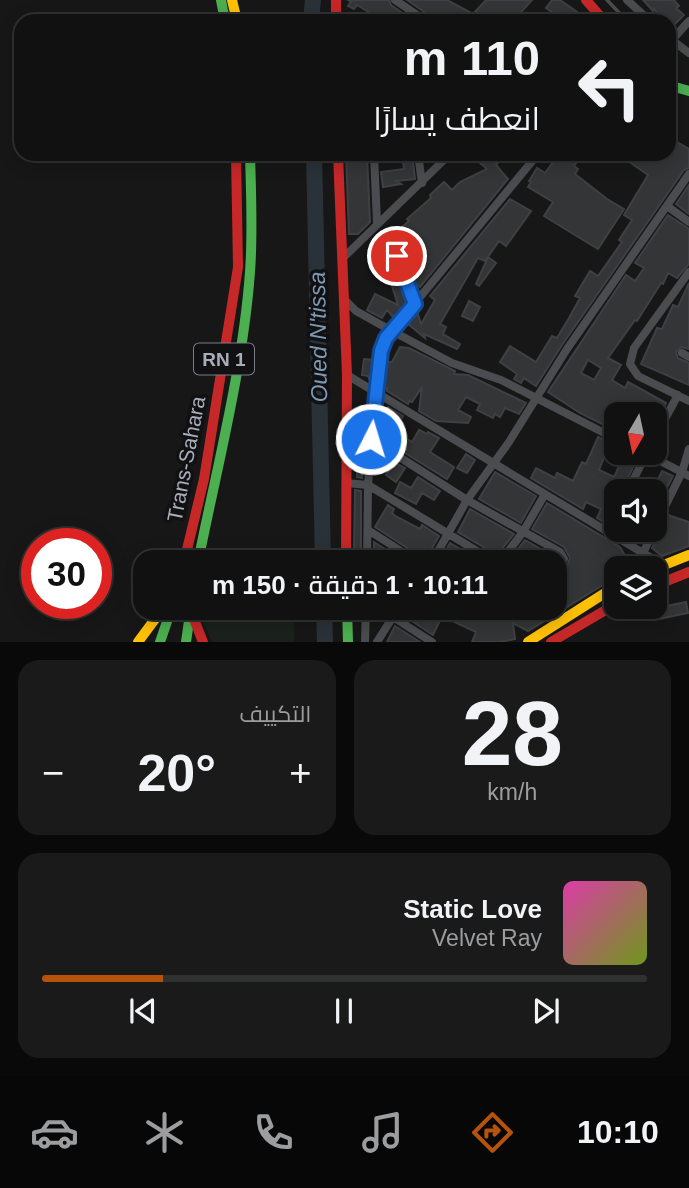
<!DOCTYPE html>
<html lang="ar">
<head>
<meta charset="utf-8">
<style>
  body { margin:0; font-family:Arial,Cairo,sans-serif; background:#1a1a1a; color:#f1f3f6; direction:rtl; height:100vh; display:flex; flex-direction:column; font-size:26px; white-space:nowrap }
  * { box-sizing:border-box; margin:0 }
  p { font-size:23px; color:#9c9d9f }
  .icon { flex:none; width:38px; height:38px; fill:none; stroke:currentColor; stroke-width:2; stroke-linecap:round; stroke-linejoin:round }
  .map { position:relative; height:642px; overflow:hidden; direction:ltr }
  .drawer { display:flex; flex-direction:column; gap:18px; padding:18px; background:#090909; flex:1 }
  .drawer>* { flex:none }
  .hud { position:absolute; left:14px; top:14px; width:662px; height:147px; border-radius:21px; box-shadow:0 4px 18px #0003,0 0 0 2px #303131; direction:rtl; background:#111; color:#f1f3f6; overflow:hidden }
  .needle { width:46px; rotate:189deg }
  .buttons { position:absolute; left:604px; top:402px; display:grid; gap:14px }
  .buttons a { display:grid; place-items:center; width:63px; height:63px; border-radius:14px; background:#111; box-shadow:0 4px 18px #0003,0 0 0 2px #303131; font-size:35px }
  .speed { position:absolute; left:21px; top:528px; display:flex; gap:14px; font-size:35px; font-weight:700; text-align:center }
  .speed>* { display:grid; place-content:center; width:91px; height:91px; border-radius:50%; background:#111; box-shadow:0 4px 18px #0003,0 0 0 2px #303131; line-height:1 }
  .speed .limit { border:10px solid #d22; background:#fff; color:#111 }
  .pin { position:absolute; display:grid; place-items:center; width:60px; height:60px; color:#fff; margin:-30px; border:4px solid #fff; border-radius:50%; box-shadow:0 2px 7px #0007 }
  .me { position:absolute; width:77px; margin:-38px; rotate:5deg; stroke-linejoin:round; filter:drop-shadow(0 0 5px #0008) }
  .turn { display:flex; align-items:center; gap:24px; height:147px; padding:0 21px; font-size:32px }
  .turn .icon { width:91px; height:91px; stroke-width:2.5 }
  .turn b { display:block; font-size:49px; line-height:60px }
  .big { font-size:52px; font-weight:600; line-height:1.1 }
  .drawer .widget { flex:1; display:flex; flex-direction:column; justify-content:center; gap:10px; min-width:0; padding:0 24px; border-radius:21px; background:#1a1a1a }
  .drawer .dial { align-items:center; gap:0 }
  .dial b { font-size:91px; line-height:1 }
  .song { display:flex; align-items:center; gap:21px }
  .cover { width:84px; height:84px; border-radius:10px; background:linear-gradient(135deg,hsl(320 70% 55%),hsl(80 70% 35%)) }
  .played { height:7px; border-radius:4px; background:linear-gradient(90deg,#b45309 20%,#303131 20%) }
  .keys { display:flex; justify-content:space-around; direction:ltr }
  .heat { display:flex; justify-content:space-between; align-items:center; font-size:38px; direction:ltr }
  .drawer .tiles { flex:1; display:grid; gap:18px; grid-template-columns:1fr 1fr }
  .widget:last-child { grid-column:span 2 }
  .trip { position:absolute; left:133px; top:550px; width:434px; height:70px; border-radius:21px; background:#111; box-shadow:0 4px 18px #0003,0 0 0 2px #303131; font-weight:600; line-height:70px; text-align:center; direction:rtl }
  .menu { display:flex; height:112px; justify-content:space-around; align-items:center; background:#070707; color:#9c9d9f }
  .menu .icon { width:49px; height:49px }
  .menu .selected { color:#b45309 }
  .menu b { font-size:32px; color:#f1f3f6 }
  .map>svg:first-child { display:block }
</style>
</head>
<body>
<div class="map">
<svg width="689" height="642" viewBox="0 0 689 642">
  <rect width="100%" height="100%" fill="#171717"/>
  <path fill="#1b211c" d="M202,607H294V642H212L204,624Z"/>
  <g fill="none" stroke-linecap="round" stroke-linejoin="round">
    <path stroke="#2a3239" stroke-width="16" d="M311,21L313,0
      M314,154L323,562
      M324,607L325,642"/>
  </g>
  <path fill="#343537" stroke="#3f4043" stroke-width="2" fill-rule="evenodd" d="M348,0H389L391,5L414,21H368L372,14L357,5L354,9L348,6L351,2Z
    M407,0H447L473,14L486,0H532L521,12L534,21H432L430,16Z
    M552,0H560L590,21H554L557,16L546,8Z
    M643,0H674L679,6L676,8L684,15L672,27L668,21L662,19L654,9L653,11Z
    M668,137L689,149V168L684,170L562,345L536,386L524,378L521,383L514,379L517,374L500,362L510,346L536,362L552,336L557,338L569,318L580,298L575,296L590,271L598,276L622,242L619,240L632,220L624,215L648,175L618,154H668Z
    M346,154H367L370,222L358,234H349Z
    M402,154H412L415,179L396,181L401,184L383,187L381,172L404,169Z
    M470,154H505L496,165L508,179L420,287L414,283L402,250L397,248L392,250L391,255L392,261L381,246L409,221L407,219L431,198L430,195L444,182L452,190L460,182L487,169Z
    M559,154H583L574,166L578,169L575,174L607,199L624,209L598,249L544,216L553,202L528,187L531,182L529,181L537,168L545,173Z
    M689,185V214L676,204Z
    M510,199L531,211L506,246L499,241L485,261L478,258L440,324L446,327L443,334L460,344L457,349L424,334L425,338L407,323L417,311L421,324L435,300L430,296Z
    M668,215L689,229V264L677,278L668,273L663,284L661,283L637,321L635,320L608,358L621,365L612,380L625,388L628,382L666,403L654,424V415H616V422L612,429L580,413L548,392L626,275L635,281L644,268L635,263ZM588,360L601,368L594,380L581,373Z
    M488,257L496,263L479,286L476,284Z
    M395,268L407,302L394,318L387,310L382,318L367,310L375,294L398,305L387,270Z
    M689,283V349L681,347L676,352L678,358L689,363V385L641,364L657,328L662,329L673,305L678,307Z
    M469,301L480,307L473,321L462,316Z
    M400,347L409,348L455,371L454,374L468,375L526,403L519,414L505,408L500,417L495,414L493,418L477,410L480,404L466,397L458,410L471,417L468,423L436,421L419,411L422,387L412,402L409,401L408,404L387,391V388L382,387L386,362H392Z
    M364,359L373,360L370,381L368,376L362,375Z
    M388,407L403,416L395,430L379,421Z
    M364,418H366L362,478L357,477L358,462L354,461L355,425H363Z
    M419,430L427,434L428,432L439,438L430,452L454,467L447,479L389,443L395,432L412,442Z
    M598,437L616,445V453L639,455L621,492H616V506L611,508L604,522L597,518L601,509L586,502L583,509L531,478L536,468L555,478L557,473L573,481L582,462L586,464ZM605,455L621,462L614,477L599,470Z
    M466,454L475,460L467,473L457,468Z
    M394,462L405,468L396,482L386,475Z
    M662,471L673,476L654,513V492L636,490L641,479L655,486Z
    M495,472L536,496L521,523L479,499Z
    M418,477L440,491L434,500L422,493L416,504L395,493L400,482L411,488Z
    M355,490L361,491V550H354Z
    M547,503L620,547L624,554L611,562L616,564V577L528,631L513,623L515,639L500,642H472L476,632L442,616L433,635L403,615L409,607H479L476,614L489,620L495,607H500L503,612L513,618L519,614L518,607H555V584L561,581L570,558L564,547L532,529Z
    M388,505L394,509L392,513L395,516L420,529L422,525L439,536L427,557L418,555L375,527Z
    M470,509L514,534L497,555L458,532Z
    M668,515L689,522V546L662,556L652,548Z
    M618,530H647L640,543Z
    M525,540L555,557V563L508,562Z
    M374,542L399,558L397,562H376L381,552H374Z
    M450,543L476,558L475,562H440Z
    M686,602L688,613L654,620L652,609Z
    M395,626L420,642H387Z"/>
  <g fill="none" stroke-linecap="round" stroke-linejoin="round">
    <path stroke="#4b4c50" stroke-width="3.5" d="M607,0L627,21"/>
    <path stroke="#4b4c50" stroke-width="8" d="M395,0L426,21
      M627,0L650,21
      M668,37L689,53
      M672,40L689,21
      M374,154L377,223
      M418,154L422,183
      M667,206L689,222
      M397,255L415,304
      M344,257L450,154
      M689,272L634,348L630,364L638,376L689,401
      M344,299L356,311L392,331L538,154
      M682,353L689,357
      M347,375L663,565
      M371,439L467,500L560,552L564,559L555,578
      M654,439L678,395
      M645,453L689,476
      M346,483L368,485L495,562
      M627,492L647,453
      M654,529L682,472L689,449
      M368,530L418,562
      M607,530L616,512
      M643,553L654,530
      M367,562L368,485L375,393L381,351L392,331L452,363L501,380L616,439
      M432,562L467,500L509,442L567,349L689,174
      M500,562L523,532L545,494
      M507,607L513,611
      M393,617L432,642
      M365,642L366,607
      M377,642L399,607"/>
    <path stroke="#4caf50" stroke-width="10" d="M221,0L225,21
      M668,85L689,91
      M198,562C217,467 243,368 250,272C253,233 251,193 250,154
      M347,607L348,642
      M160,642L172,607
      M186,642L191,607"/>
    <path stroke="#ffc107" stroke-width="10" d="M232,0L237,21
      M654,569L689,555
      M138,642L164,607
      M528,642L616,586"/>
    <path stroke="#c62828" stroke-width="10" d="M336,0V21
      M586,0L600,16L608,21
      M338,154L347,375L346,562
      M184,562L204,479L238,267L236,154
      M654,586L689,572
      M192,614L203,642
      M551,642L616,604"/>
  </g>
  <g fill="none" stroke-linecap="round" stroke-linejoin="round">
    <g stroke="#114b97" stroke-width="18">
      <path id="route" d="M371,439L381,351L386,338L415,304L397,256"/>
    </g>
    <use href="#route" stroke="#1a73e8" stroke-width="12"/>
  </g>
  <g text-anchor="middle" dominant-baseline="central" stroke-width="7" stroke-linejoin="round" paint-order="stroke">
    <rect fill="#111113" stroke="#7b7e86" stroke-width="2" x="194" y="343.5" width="60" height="31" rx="5"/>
    <g font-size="19" font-weight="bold" fill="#a8adb8">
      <text x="224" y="359">RN 1</text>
    </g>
    <g font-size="21" fill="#a8adb8" stroke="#111113">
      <text transform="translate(186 459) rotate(-79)">Trans-Sahara</text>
    </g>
    <g font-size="23" font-style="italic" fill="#7f9bb3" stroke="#111113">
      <text transform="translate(318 337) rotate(-91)">Oued N'tissa</text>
    </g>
  </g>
</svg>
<div class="buttons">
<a><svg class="needle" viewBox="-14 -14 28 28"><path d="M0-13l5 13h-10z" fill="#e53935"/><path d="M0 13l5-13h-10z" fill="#9c9d9f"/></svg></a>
<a><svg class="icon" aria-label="sound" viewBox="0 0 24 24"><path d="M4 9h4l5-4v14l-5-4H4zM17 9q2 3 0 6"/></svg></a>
<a><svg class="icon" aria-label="layers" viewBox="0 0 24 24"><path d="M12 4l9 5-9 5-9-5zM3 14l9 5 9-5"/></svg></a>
</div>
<div class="speed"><div class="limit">30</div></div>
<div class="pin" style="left:397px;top:256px;background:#d93025"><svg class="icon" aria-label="arrive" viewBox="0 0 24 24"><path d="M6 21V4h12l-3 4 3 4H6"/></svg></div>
<svg class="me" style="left:371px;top:439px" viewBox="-20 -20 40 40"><circle r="17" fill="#1a73e8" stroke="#fff" stroke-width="3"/><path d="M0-11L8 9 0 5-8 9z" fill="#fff"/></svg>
<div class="trip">10:11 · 1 دقيقة · 150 m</div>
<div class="hud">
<div class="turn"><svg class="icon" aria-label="left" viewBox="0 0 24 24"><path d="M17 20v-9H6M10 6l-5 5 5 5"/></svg><div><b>110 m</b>انعطف يسارًا</div></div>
</div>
</div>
<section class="drawer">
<div class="tiles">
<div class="widget dial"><b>28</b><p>km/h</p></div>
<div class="widget"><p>التكييف</p>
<div class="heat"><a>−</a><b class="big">20°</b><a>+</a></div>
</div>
<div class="widget">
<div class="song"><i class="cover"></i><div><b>Static Love</b><p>Velvet Ray</p></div></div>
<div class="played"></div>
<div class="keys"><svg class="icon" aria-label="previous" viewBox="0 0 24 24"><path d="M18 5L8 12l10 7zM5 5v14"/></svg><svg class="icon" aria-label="pause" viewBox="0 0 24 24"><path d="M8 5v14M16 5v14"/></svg><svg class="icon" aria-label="next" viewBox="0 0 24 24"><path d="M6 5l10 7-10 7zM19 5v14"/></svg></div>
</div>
</div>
</section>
<nav class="menu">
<b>10:10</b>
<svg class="icon selected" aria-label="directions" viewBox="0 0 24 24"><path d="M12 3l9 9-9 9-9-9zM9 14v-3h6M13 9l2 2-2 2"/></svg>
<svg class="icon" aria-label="music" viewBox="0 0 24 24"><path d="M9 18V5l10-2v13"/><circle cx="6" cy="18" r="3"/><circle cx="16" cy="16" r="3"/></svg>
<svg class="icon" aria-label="phone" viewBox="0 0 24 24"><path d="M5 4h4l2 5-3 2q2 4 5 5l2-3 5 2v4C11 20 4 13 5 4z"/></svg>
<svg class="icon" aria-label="climate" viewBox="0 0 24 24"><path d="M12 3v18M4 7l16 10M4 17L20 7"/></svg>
<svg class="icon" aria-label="car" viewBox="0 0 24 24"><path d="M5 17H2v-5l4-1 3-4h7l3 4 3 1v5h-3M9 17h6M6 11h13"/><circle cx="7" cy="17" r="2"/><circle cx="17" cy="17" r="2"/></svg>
</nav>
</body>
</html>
